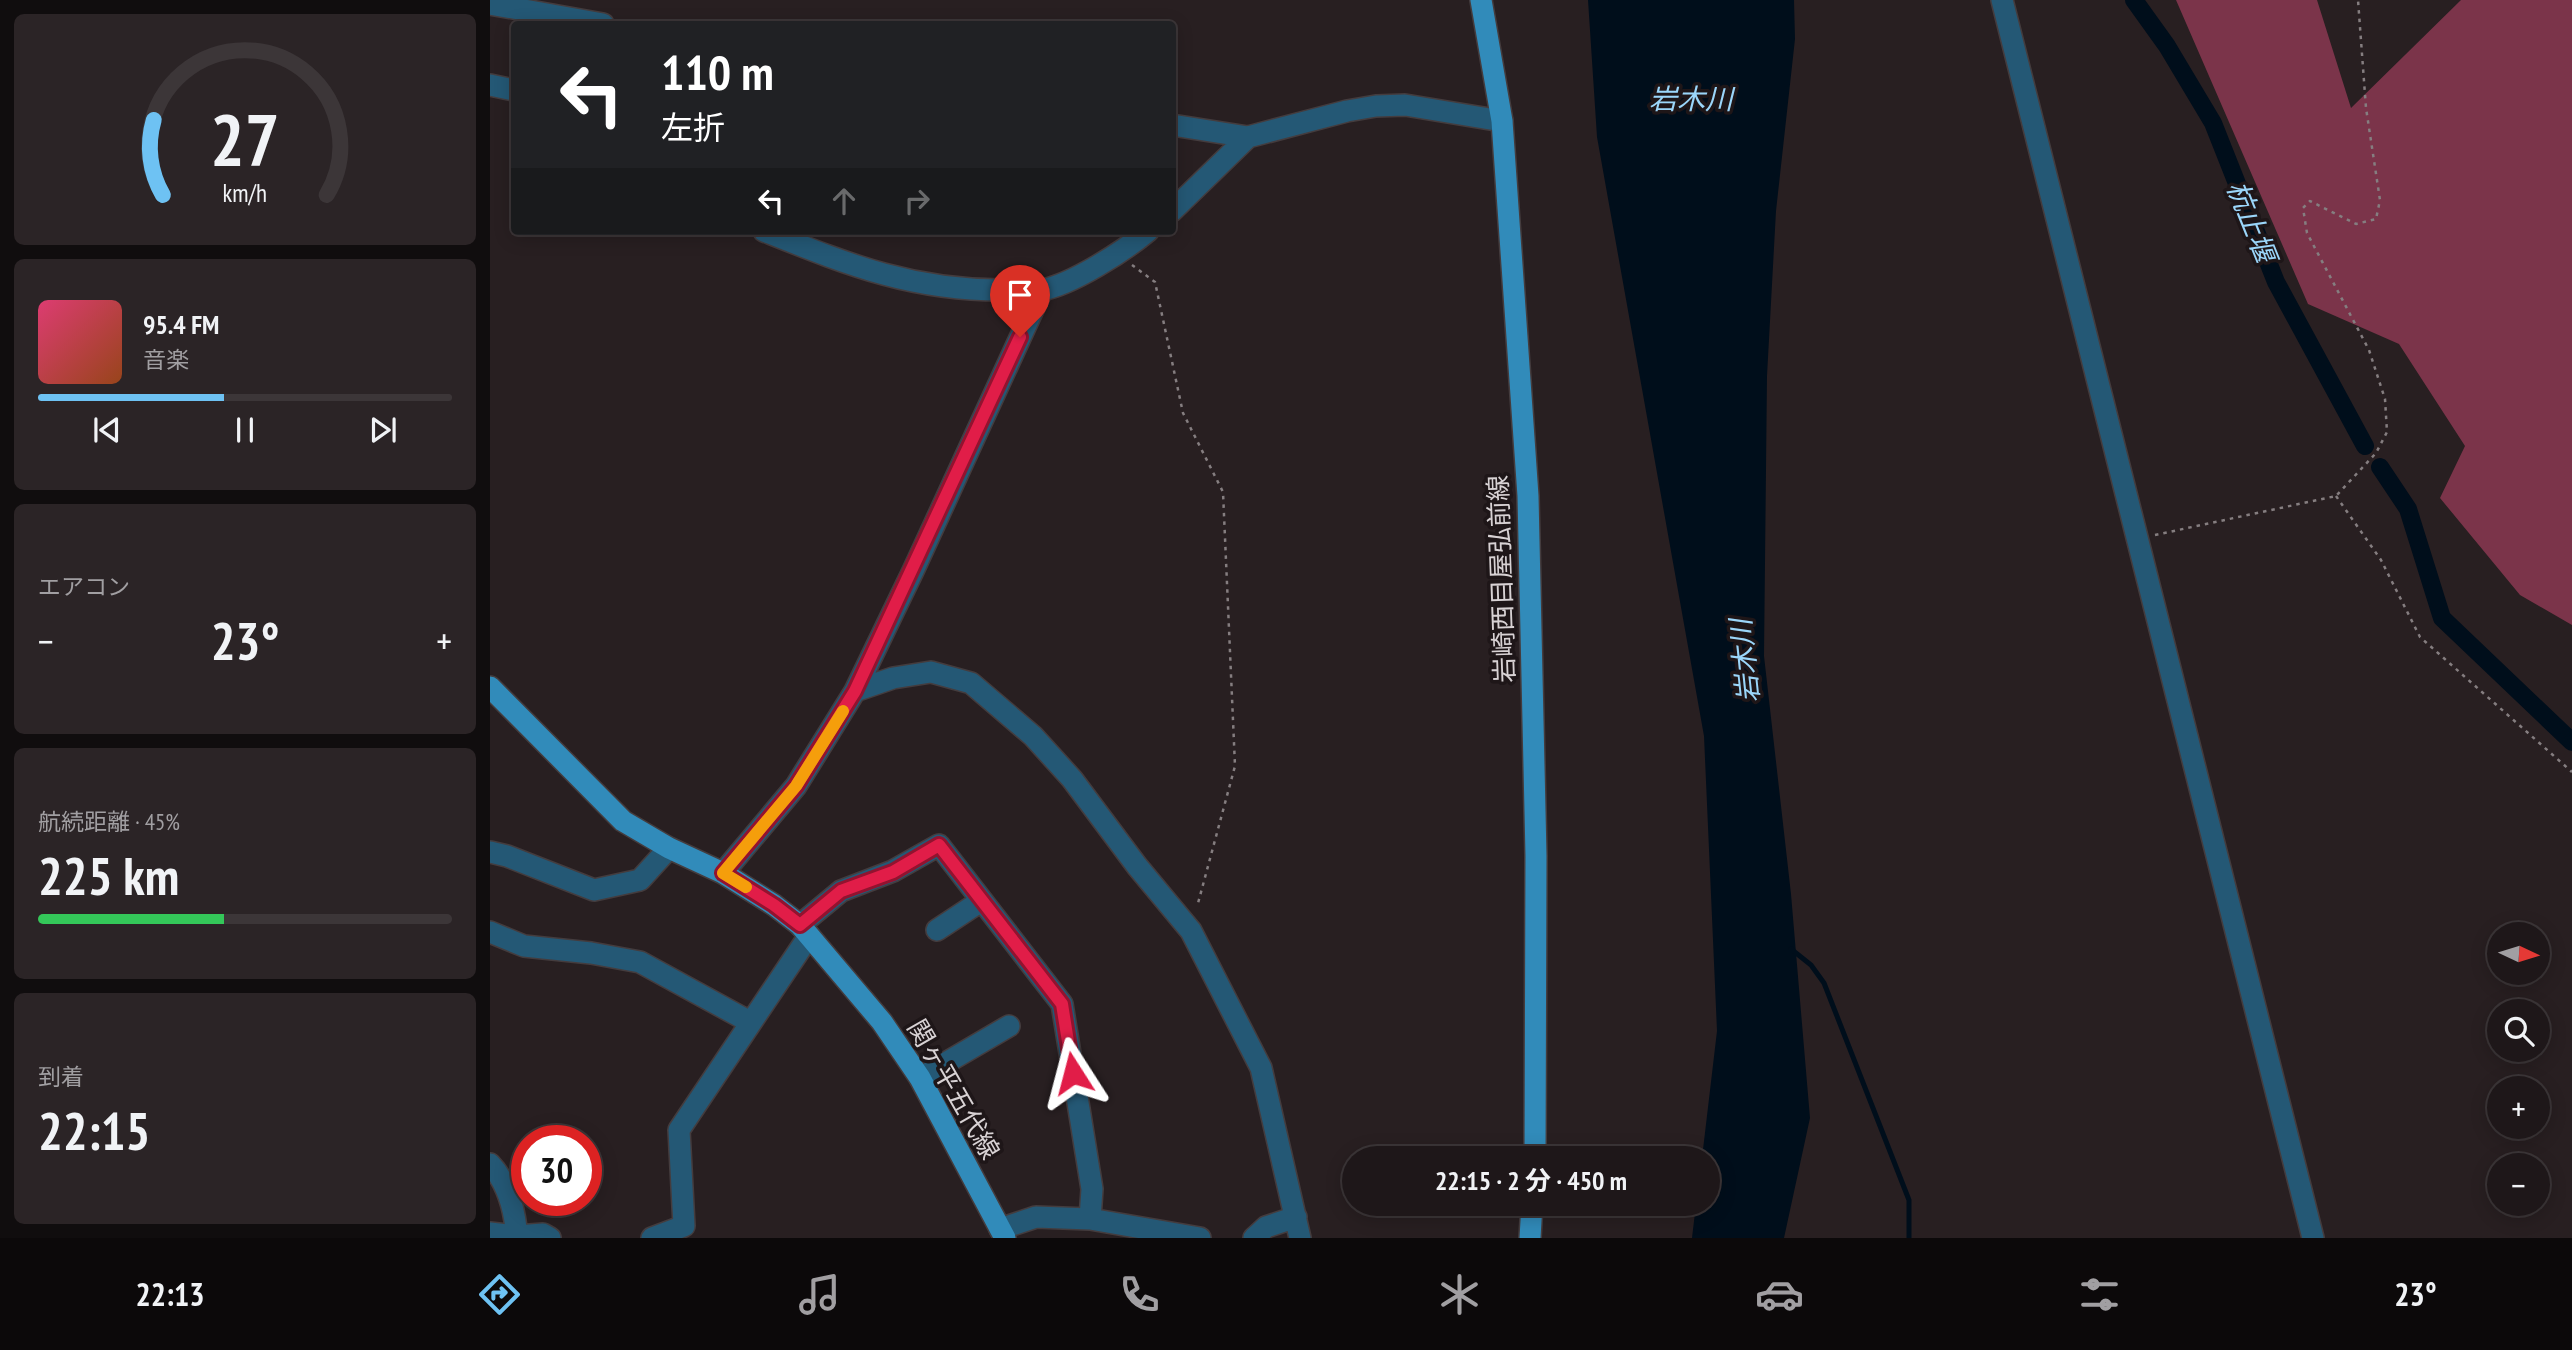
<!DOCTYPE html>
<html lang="ja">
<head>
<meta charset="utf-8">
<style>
  body { margin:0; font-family:"PT Sans Narrow","Noto Sans JP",sans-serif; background:#2b2426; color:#f1f3f6; height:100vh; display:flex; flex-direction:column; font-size:26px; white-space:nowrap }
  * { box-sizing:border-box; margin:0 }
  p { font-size:23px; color:#a19fa2 }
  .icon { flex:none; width:38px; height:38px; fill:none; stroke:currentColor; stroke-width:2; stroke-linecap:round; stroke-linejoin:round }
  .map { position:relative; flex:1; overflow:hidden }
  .side { display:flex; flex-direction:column; gap:14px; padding:14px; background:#100d0e; width:490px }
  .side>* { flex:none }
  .hud { position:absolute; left:21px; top:21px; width:665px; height:214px; border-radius:7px; box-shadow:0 4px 18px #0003,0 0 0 2px #3c3638; background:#202124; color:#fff; overflow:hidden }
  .needle { width:46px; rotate:94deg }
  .controls { position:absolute; left:1997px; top:922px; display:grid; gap:14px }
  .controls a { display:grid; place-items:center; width:63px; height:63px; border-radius:50%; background:#1e1719; box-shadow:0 4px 18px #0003,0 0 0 2px #3c3638; font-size:35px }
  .speed { position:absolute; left:21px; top:1125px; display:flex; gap:14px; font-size:35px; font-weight:700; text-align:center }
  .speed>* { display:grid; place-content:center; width:91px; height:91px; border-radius:50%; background:#1e1719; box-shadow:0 4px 18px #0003,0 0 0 2px #3c3638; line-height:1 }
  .speed .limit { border:10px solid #d22; background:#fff; color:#111 }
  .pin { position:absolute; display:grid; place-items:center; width:60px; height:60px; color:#fff; margin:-72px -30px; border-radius:50% 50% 50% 0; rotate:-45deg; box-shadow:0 0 7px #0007 }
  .pin .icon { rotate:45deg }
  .me { position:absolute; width:77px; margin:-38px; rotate:351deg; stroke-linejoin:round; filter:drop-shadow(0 0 5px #0008) }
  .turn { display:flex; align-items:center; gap:24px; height:147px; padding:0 35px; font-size:32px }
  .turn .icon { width:91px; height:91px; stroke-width:2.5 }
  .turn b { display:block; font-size:49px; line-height:60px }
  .lanes { display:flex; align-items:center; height:66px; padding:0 35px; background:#0003; justify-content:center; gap:35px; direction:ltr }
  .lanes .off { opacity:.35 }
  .big { font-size:52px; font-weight:700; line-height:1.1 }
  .side .tile { flex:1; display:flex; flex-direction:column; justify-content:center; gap:10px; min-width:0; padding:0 24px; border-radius:10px; background:#2b2426 }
  .side .dial { align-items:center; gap:0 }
  .dial svg { height:182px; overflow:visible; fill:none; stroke:#3c3638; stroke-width:7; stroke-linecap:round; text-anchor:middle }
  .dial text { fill:#f1f3f6; stroke:none }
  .song { display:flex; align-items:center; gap:21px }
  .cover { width:84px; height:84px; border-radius:10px; background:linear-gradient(135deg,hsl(340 70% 55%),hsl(20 70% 35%)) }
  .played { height:7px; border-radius:4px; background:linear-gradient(90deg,#6ec2f3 45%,#3c3638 45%) }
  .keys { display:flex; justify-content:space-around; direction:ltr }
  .heat { display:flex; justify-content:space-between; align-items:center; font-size:38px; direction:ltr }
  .charge { height:10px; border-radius:5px; background:linear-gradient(90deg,#34c759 45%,#3c3638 0) }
  .trip { position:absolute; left:852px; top:1146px; width:378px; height:70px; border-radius:35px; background:#1e1719; box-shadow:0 4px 18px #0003,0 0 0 2px #3c3638; font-weight:700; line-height:70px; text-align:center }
  .dock { display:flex; height:112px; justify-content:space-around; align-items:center; background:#0c090a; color:#a19fa2 }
  .dock .icon { width:49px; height:49px }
  .dock .on { color:#6ec2f3 }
  .dock b { font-size:32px; color:#f1f3f6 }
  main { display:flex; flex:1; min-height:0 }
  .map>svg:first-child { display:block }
</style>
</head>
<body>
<main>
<section class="side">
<div class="tile dial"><svg viewBox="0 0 100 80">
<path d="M14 69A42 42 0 1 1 86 69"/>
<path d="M14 69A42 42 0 0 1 10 36" stroke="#6ec2f3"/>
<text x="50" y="56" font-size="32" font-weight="700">27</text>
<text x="50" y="72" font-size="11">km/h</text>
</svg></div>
<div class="tile">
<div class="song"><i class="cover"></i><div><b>95.4 FM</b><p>音楽</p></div></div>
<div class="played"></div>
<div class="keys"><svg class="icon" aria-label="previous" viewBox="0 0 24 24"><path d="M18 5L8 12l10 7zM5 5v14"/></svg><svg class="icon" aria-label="pause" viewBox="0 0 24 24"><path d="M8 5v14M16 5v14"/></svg><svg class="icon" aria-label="next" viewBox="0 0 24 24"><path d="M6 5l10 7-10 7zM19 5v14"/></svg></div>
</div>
<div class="tile"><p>エアコン</p>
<div class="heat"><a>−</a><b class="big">23°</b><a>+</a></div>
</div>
<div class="tile"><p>航続距離 · 45%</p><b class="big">225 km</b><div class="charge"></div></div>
<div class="tile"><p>到着</p><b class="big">22:15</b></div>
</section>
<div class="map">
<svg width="2082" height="1238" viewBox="0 0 2082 1238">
  <rect width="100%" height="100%" fill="#281f21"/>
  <path fill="#7b344a" d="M1686,0H1827L1861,108L1971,0H2082V625L2030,595L1950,498L1975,446L1909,344L1818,304Z"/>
  <path fill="#000e1b" d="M1098,0H1304L1305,39L1286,211L1277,376L1274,656L1301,894L1320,1118L1294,1238H1202L1206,1204H1218V1158H1212L1227,1031L1214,736L1107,137Z"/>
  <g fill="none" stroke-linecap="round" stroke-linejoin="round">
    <path stroke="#000e1b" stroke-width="5" d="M1301,949L1321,965L1334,983L1419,1200V1238"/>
    <path stroke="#000e1b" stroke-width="18" d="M1644,0L1677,46L1723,123L1786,282L1875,446
      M1890,467L1918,509L1952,618L2082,742"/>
    <g stroke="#443c3e" stroke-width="24">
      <path id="minor" d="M1512,0L1823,1238
        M0,4L113,24
        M0,85L24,90
        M682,125L758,137L857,111L886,106L915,105L1012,121
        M682,211L758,137
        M274,231C357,264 422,291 515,290C526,290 540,292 552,290C583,284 634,251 658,231
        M365,691L403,678L441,672L481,683L543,736L582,779L647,866L701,931L771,1068L810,1238
        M0,852L17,856L104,890L150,880L179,848
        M233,873L306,786L365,691L423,571L552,290
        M310,925L351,891L403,871L449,845L572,1004L602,1189L600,1219L546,1217L510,1229
        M447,930L491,901
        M0,932L34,946L101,953L150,962L260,1022
        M430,1078L519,1026
        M0,1164C19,1184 25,1211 27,1238
        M600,1219L710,1238
        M0,1233L27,1236L53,1234L60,1238
        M162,1238L194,1226L189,1130L319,936
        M764,1238L776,1227L806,1217"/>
    </g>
    <g stroke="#443c3e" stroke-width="24">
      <path id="major" d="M991,0L1012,121L1038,496L1046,856L1045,1158
        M0,687L133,821L179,848L233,873L284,905L310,925L392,1022L430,1078L515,1238
        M1040,1238L1042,1204"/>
    </g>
    <path stroke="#857e80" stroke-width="2.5" stroke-dasharray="3.5 5" stroke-linecap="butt" d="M642,265L665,282L693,413L733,492L745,766L707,907
      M1846,496L1891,560L1930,637L2082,772
      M1665,535L1846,496L1886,453L1897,432L1895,399L1879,350L1817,233L1813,208L1820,201L1866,224L1886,219L1890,200L1876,108L1868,0"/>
    <use href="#minor" stroke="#245875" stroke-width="21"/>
    <use href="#major" stroke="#318bba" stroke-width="21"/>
  </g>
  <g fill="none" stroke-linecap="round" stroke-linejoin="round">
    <g stroke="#92132f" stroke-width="18">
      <path id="route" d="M530,337L365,691L306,786L233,873L284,905L310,925L351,891L403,872L449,845L572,1004L583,1073"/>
    </g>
    <use href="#route" stroke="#e11d48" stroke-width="12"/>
    <path stroke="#f59e0b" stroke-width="12" d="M256,887L233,873L306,786L353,711"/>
  </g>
  <g text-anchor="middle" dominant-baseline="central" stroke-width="7" stroke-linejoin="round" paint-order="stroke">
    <g font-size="26" fill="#d8d2d4" stroke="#1e1618">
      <text transform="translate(1011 579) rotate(-92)">岩崎西目屋弘前線</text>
      <text transform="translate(464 1089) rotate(60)">関ヶ平五代線</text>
    </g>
    <g font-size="28" font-style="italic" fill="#9bd6fa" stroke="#1e1618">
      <text x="1201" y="98">岩木川</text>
      <text transform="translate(1762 221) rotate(68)">杭止堰</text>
      <text transform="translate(1254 661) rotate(-96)">岩木川</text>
    </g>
  </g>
</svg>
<div class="controls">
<a><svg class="needle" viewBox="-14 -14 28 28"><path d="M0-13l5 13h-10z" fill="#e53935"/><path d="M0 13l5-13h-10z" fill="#a19fa2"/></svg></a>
<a><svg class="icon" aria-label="search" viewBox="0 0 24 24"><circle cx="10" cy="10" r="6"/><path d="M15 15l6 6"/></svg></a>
<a>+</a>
<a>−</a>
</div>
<div class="speed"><div class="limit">30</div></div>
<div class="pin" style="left:530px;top:337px;background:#d93025"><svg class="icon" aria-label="arrive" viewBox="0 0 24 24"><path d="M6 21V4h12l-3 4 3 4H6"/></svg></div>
<svg class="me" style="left:583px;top:1073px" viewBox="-20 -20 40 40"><path d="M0-17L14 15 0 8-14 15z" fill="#e11d48" stroke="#fff" stroke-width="4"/></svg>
<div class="trip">22:15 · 2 分 · 450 m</div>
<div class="hud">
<div class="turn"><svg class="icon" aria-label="left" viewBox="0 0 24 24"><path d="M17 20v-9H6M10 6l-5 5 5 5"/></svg><div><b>110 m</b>左折</div></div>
<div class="lanes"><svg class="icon" aria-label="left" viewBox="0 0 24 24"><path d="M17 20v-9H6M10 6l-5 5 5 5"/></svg><svg class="icon off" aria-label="ahead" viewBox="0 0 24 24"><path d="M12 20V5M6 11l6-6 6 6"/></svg><svg class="icon off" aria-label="right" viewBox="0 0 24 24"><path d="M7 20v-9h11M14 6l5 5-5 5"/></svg></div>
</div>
</div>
</main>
<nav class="dock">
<b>22:13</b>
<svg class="icon on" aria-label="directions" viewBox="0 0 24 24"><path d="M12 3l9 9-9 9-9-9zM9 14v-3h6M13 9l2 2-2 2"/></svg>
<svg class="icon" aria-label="music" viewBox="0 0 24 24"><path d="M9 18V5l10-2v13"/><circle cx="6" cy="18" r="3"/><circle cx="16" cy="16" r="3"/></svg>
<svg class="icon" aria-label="phone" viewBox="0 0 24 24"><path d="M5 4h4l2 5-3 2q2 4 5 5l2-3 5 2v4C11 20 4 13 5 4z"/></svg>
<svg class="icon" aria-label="climate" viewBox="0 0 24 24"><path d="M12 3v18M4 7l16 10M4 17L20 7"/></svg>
<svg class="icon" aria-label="car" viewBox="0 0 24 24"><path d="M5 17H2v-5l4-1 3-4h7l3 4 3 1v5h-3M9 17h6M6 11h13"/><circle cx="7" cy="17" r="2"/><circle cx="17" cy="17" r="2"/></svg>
<svg class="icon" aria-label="filters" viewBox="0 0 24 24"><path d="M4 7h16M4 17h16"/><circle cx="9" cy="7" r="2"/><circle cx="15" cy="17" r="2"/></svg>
<b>23°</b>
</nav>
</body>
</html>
